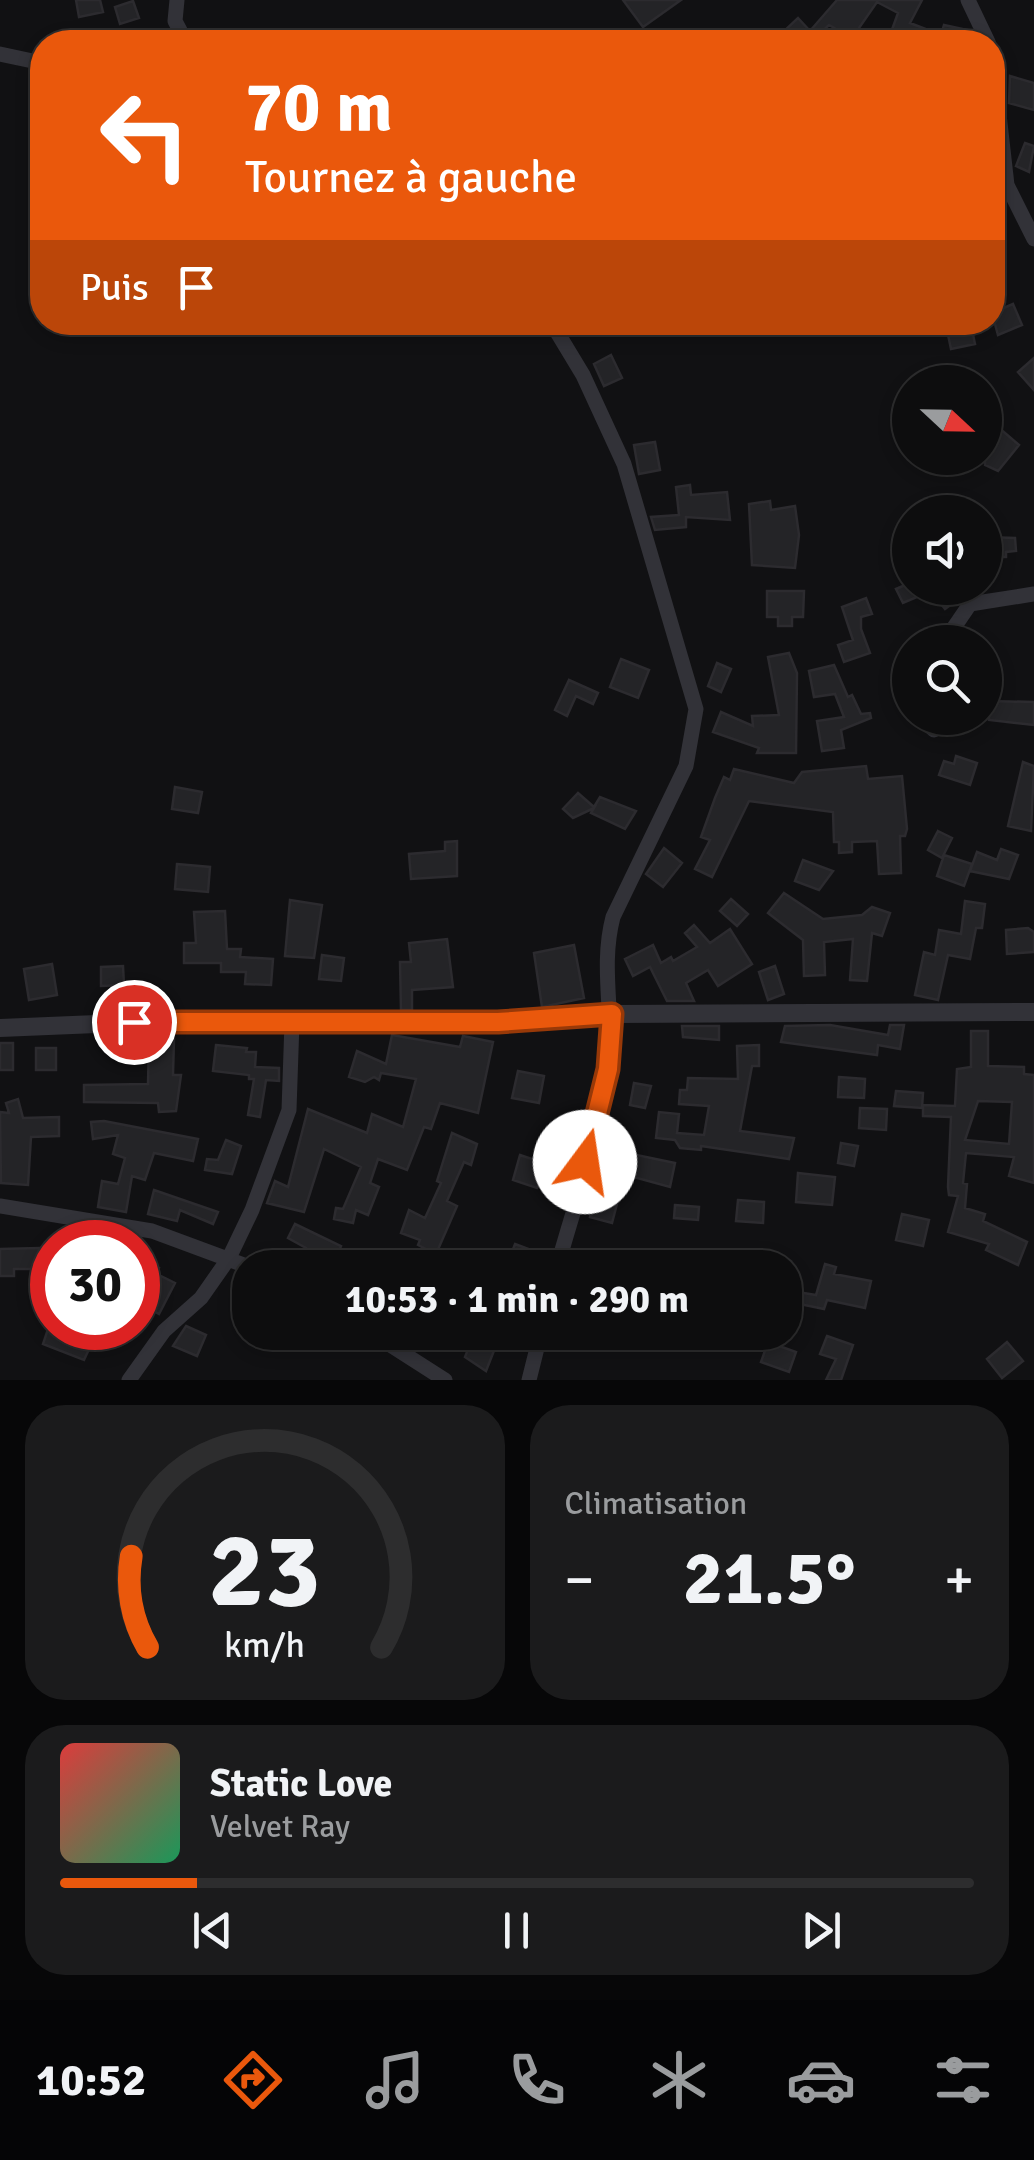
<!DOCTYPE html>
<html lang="fr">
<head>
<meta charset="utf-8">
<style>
  body { margin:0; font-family:Signika,sans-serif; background:#1b1b1c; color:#f1f3f6; height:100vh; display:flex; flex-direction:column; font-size:38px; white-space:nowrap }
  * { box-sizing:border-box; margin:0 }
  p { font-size:32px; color:#9a9c9e }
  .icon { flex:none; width:55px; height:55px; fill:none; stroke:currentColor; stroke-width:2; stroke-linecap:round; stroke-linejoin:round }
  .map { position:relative; height:1380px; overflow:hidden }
  .details { display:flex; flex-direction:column; gap:25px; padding:25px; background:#070708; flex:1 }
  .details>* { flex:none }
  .banner { position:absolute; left:30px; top:30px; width:975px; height:305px; border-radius:40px; box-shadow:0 5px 15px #0003,0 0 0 2px #2d2d2e; background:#ea580c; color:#fff; overflow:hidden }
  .needle { width:65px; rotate:112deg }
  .controls { position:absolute; left:892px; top:365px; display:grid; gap:20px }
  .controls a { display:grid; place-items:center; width:110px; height:110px; border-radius:50%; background:#0d0d0e; box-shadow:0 5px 15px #0003,0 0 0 2px #2d2d2e; font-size:50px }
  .speed { position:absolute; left:30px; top:1220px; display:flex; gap:20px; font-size:50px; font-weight:700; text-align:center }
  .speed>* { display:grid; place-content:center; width:130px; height:130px; border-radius:50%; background:#0d0d0e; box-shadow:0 5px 15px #0003,0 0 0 2px #2d2d2e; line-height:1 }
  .speed .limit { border:15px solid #d22; background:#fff; color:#111 }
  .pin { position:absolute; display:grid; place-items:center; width:85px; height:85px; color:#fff; margin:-42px; border:5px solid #fff; border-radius:50%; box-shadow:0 2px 10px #0007 }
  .me { position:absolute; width:110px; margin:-55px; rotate:14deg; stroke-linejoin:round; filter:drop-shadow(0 0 8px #0008) }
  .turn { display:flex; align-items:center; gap:35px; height:210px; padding:0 50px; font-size:45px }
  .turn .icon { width:130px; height:130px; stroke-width:2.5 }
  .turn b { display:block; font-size:70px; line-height:85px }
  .then { display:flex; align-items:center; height:95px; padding:0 50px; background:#0003; gap:20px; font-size:38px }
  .big { font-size:75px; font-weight:800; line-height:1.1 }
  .details .card { flex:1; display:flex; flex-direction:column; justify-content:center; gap:15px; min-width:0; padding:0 35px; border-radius:40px; background:#1b1b1c }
  .details .dial { align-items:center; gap:0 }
  .dial svg { height:260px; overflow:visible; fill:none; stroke:#2d2d2e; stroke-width:7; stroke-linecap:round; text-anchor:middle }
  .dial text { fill:#f1f3f6; stroke:none }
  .song { display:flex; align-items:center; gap:30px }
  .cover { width:120px; height:120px; border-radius:15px; background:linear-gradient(135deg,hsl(0 70% 55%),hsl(150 70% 35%)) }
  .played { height:10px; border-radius:5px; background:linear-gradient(90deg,#ea580c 15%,#2d2d2e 15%) }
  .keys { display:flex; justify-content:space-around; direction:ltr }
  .heat { display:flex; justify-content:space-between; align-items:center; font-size:55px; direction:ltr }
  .details .tiles { flex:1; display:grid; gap:25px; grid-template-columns:1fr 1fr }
  .card:last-child { grid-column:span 2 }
  .trip { position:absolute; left:232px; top:1250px; width:570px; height:100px; border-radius:40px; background:#0d0d0e; box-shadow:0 5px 15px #0003,0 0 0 2px #2d2d2e; font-weight:800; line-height:100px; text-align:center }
  .dock { display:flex; height:160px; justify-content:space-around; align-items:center; background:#050506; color:#9a9c9e }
  .dock .icon { width:70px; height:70px }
  .dock .on { color:#ea580c }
  .dock b { font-size:45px; color:#f1f3f6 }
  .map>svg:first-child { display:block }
</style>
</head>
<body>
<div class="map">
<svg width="1034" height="1380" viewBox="0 0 1034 1380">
  <rect width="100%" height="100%" fill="#111113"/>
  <path fill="#242427" stroke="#2c2b2f" stroke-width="2.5" fill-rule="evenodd" d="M76,0H100L103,12L79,17Z
    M623,0H681L643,27Z
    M837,0H922L910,23L941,35L944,25L967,30L964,42H902L889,38L898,13L877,2L852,38L829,25L816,37L820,42H790L782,33L798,18L810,31Z
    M133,1L139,18L120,24L115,7Z
    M1010,76L1034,83V110L1009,103Z
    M1025,143L1034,146L1029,172L1016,166Z
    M1013,304L1022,325L998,335L992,313Z
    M913,322H952V328L915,335Z
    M971,325L975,344L951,349L947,330Z
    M611,355L622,378L604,386L594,364Z
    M1034,358V390L1018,372Z
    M998,427L1019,445L998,471L985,465V443Z
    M655,442L660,470L639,474L634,445Z
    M690,485L691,495L727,492L730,520L686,517V527L655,530L651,517L679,515L676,487Z
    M770,501L771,510L795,506L799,535L795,568L752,565L749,504Z
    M985,537L1015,538L1016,551L1006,552V557H985Z
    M910,583V588H959L964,595L945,609L931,591L903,603L896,589Z
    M767,591H804L803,617H792V626H778V617H767Z
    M866,598L872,614L861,617V629L870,653L844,662L838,645L853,640L842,607Z
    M789,653L797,673L796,753H757L759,748L713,732L721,712L753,726L752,716L779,715L768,657Z
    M621,659L649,670L638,698L610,687Z
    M717,663L731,669L721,692L708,686Z
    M834,665L848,697L852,695L861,714L870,713L871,718L841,730L844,748L822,751L817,721L844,717L835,694L814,697L809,671Z
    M569,680L598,693L593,704L576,696L567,716L555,710Z
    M989,701L1034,702V725L989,720Z
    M956,756L977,763L970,785L939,775L944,761L954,764Z
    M1023,762L1034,766L1031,831L1008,826Z
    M866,766L868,779L902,776L907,829L905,836H900L901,873L879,874L877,841L852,842V852L839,853V842H834L833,812L749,801L712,877L695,869L710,840L701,837L715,798L724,777L730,780L734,769L794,783L802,772Z
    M175,787L202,792L198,813L172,809Z
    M578,793L594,807L600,797L636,811L625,829L591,813L594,808L573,818L563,809Z
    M938,831L952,838L942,858L928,850Z
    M457,841V876L411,879L409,854L445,851V842Z
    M664,848L682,863L663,887L646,874Z
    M1001,849L1018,855L1009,879L970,871L977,852L997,860Z
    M944,855L972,864L964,886L937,876Z
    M803,860L833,871L819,890L795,881Z
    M177,864L210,867L208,892L175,889Z
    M784,893L823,919L862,915L872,907L890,913L882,936L872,933L867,981L850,980L853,939L824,942L825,975L804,976L803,940L768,913Z
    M731,899L748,914L737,926L720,911Z
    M290,900L322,905L314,958L285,956Z
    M965,901L985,904L982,928H976L970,959L948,955L938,1000L915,995L924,952L935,955L939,930L961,934Z
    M225,911L227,949H241L240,957L273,959L271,985L245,984L246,972H221V963H184V943H196L194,912Z
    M694,925L710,943L730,929L752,964L718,986L708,970L686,983L694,1001H667L650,967L633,976L625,959L653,945L661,963L671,957L673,961L697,947L685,933Z
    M1028,928L1034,932V952L1007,954L1006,930Z
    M447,939L453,987L412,990V1010H401L400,962H411L409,943Z
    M574,945L584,998L542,1007L534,953Z
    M322,955L344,958L341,981L319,979Z
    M52,964L57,995L29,1000L24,969Z
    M123,966L124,985L101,986V967Z
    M775,966L784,994L768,1000L759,972Z
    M830,1025L888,1035L890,1025H904L900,1049L878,1045L877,1055L781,1042L785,1026Z
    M682,1026H719V1040L683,1037Z
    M971,1031H988V1066L1024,1067V1074L1034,1075V1183L1009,1176L1014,1157L966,1153L963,1183L967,1184L965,1208L985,1214L983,1221L1027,1242L1018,1265L986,1250L989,1244L948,1232L958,1196L949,1195L948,1187L951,1117L923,1116V1105L955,1106L957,1069L971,1067ZM978,1101L1012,1102L1009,1144L965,1140Z
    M392,1035L460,1047L463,1036L493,1042L478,1113L440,1103L431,1129L424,1127L407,1170L378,1159L370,1183L379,1187L368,1215L356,1210L353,1223L334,1219L336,1208L343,1209L361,1167L324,1149L304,1212L267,1203L275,1181L288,1187L308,1109L367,1133L372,1114L403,1127L416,1079L381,1073L379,1080L374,1077L365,1082L349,1077L357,1051L386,1064Z
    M149,1039H174L173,1075H181L176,1111L159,1112L158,1103L84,1102V1085L148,1084Z
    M0,1043H13V1070H0Z
    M216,1045L247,1048L246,1052H256L255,1067L279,1068V1081L266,1080L260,1117L248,1115L254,1079H249V1075L213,1071Z
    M759,1045V1066H752L740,1131L794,1138L789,1159L701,1146V1150L680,1148L675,1140L656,1138L659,1112L679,1114L677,1133L704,1135L709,1106L679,1104L680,1090H687L688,1078L738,1079L737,1046Z
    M36,1048H56V1070H36Z
    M518,1071L544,1076L539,1103L512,1098Z
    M839,1077L865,1079L864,1098L838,1097Z
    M634,1083L651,1086L645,1108L630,1105Z
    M896,1091L923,1093L922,1108L894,1106Z
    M18,1099L23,1118L59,1117V1136L31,1137L28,1185L1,1183L0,1112L9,1113L6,1103Z
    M860,1108L887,1109L886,1130L859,1128Z
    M104,1121L198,1139L193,1161L154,1153L145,1180L132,1176L126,1212L98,1207L102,1181L118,1184L125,1158L113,1154L118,1135L93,1139L91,1122Z
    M452,1133L477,1144L471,1165L464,1162L447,1201L457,1206L436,1254L418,1245L420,1240L401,1233L409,1210L425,1218L441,1183L437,1181Z
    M226,1140L241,1146L232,1174L205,1170L207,1159L218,1160Z
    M841,1143L858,1146L854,1166L838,1163Z
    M622,1152L675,1163L670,1187L619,1173L611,1198L618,1200L612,1223L590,1217L602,1155L619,1160Z
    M520,1155L547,1164L537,1188L513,1180Z
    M798,1173L835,1177L832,1205L796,1202Z
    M154,1190L218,1212L213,1224L180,1210L177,1221L148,1214Z
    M738,1200L764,1202L763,1223L736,1221Z
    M675,1205L699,1207L698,1220L674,1218Z
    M902,1214L929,1220L923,1246L896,1240Z
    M295,1224L341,1246L337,1256L363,1268H319L301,1259L306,1248L288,1238Z
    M515,1244L539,1253L534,1268H506Z
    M39,1248V1269H14V1276H0V1249Z
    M596,1255H620L619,1268H596Z
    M141,1261L159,1268L157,1274L175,1283L159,1314L138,1302Z
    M825,1264L836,1267L834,1274L871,1281L865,1308L827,1300L824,1309L785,1301V1290L816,1295Z
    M186,1326L206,1335L197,1356L173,1346Z
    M48,1329L80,1338L78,1344L90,1347L84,1360L43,1344Z
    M474,1334L497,1343L486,1371L465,1357Z
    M827,1336L853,1345L841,1380H826L836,1359L820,1354Z
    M768,1342L796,1352L789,1372L761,1362Z
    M1007,1342L1023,1361L1002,1378L987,1359Z"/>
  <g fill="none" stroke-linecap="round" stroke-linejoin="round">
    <path stroke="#323238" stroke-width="15" d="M177,0L175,21L186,42
      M968,0L988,42
      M992,52L1007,185L1034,239
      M0,54L42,63
      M551,322L583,375L624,464L696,709L686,766L613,917C600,966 614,1014 609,1064C603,1126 574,1205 557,1268
      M944,642L970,604L1034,594
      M921,718L934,730
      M0,1206L152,1231L252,1268
      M370,1332L445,1380
      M129,1380L164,1331L201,1298L229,1258L252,1210L289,1110L292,1022
      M529,1380L541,1332"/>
    <path stroke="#323238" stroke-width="18" d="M0,1028L169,1021L498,1023L613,1014L1034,1012"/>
  </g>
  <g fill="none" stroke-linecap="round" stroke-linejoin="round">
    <g stroke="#983908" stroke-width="25">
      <path id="route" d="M134,1022H498L612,1014L608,1069L585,1162"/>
    </g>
    <use href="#route" stroke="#ea580c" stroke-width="18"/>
  </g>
</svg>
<div class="controls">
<a><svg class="needle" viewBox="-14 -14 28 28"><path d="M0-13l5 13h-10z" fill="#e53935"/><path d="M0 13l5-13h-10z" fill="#9a9c9e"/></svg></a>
<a><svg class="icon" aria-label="sound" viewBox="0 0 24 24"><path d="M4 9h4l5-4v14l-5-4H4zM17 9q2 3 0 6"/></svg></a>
<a><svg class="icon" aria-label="search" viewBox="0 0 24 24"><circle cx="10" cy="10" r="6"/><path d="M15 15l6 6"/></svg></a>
</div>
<div class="speed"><div class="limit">30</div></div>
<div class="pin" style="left:134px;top:1022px;background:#d93025"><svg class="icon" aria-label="arrive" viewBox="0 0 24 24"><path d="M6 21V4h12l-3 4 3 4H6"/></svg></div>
<svg class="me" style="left:585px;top:1162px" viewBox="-20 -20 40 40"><circle r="19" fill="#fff"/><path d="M0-13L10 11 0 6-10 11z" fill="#ea580c"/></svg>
<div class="trip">10:53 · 1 min · 290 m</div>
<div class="banner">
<div class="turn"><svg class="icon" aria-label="left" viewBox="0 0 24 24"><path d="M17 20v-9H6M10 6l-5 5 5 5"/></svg><div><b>70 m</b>Tournez à gauche</div></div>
<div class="then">Puis<svg class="icon" aria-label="arrive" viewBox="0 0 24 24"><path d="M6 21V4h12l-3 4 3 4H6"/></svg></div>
</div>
</div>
<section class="details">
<div class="tiles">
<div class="card dial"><svg viewBox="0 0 100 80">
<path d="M14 69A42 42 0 1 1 86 69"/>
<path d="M14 69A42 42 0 0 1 9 41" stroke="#ea580c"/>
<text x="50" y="56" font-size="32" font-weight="700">23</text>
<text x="50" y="72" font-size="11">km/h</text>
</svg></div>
<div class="card"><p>Climatisation</p>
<div class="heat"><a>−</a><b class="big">21.5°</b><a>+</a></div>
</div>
<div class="card">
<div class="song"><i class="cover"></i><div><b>Static Love</b><p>Velvet Ray</p></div></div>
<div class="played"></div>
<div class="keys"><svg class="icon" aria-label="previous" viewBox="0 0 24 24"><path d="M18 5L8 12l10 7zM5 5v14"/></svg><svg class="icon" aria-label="pause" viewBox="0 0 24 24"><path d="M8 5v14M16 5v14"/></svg><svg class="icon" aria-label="next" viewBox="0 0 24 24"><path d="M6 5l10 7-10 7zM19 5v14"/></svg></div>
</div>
</div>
</section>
<nav class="dock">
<b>10:52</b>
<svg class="icon on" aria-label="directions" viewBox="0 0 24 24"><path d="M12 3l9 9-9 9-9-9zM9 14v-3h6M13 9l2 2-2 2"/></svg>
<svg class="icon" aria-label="music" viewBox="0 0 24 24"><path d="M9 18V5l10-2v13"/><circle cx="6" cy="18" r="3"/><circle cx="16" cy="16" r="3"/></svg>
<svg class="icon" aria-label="phone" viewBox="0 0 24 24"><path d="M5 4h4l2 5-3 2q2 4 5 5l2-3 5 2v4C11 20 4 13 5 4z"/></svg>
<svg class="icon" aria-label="climate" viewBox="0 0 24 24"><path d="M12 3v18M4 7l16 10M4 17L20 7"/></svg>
<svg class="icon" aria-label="car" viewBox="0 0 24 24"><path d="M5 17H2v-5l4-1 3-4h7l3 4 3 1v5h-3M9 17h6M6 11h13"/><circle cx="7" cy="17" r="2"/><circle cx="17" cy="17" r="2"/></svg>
<svg class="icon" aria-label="filters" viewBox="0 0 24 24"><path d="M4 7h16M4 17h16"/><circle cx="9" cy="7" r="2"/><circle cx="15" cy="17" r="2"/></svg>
</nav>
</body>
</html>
